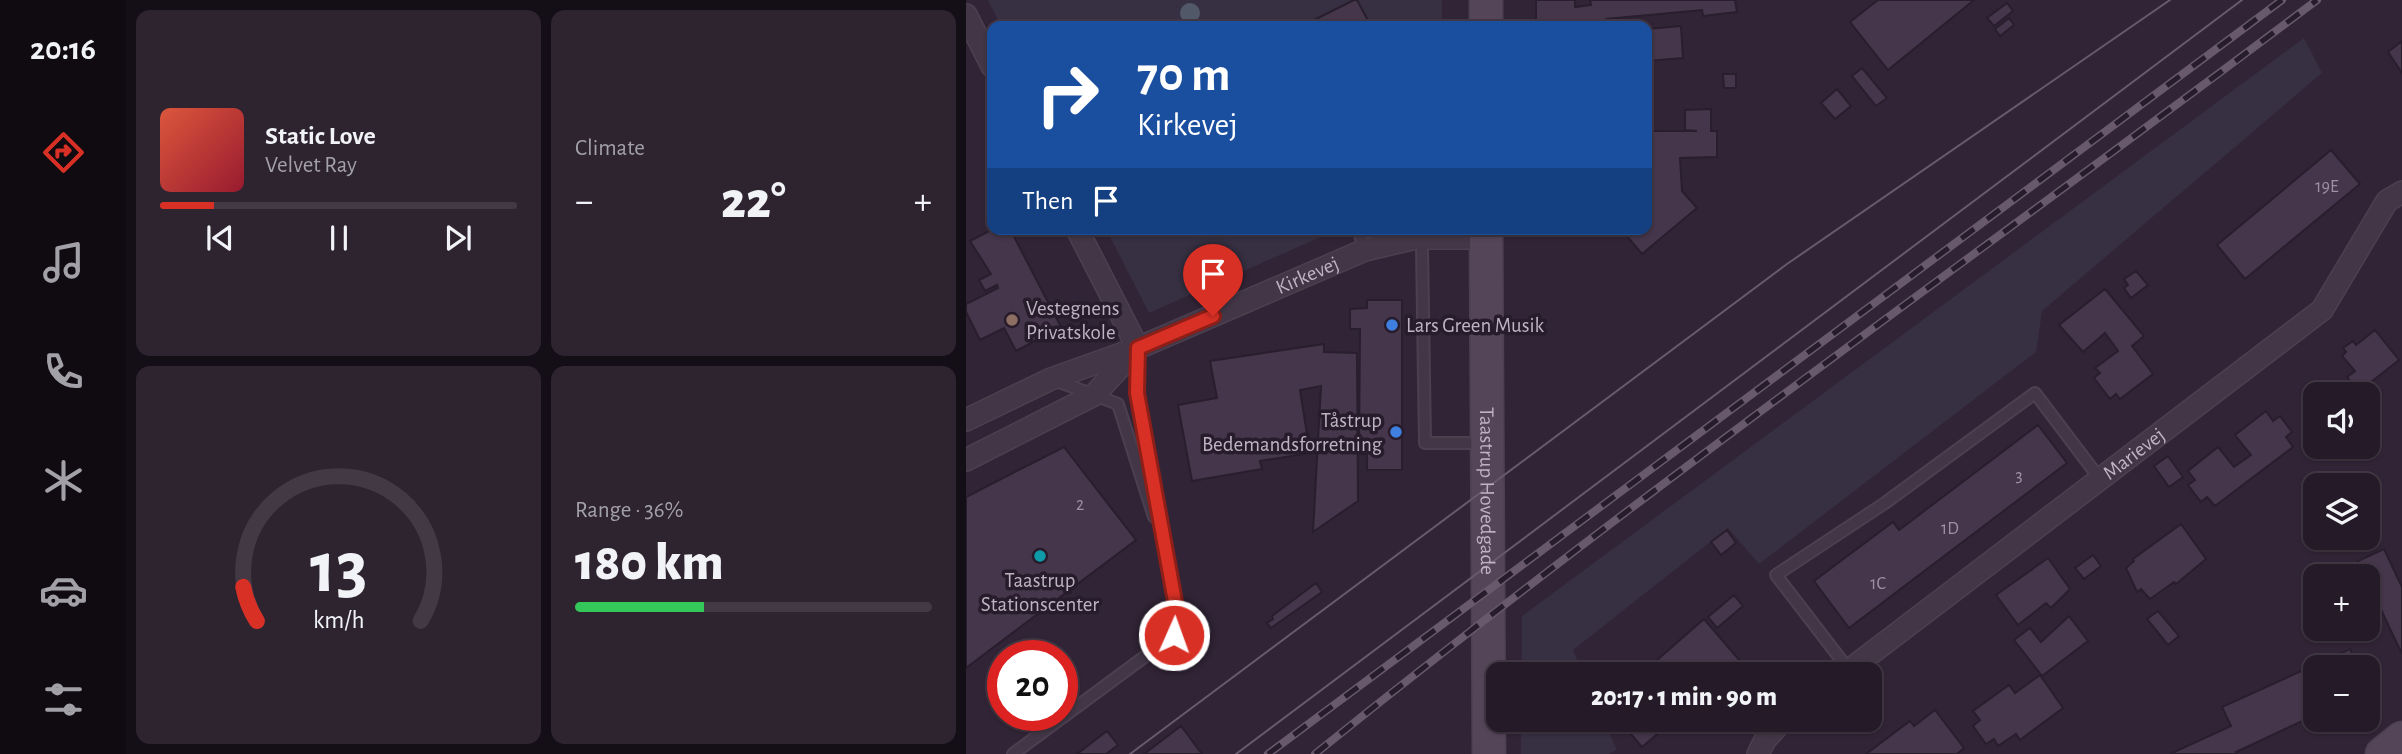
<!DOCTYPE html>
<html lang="en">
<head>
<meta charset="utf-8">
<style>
  body { margin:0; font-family:"Alegreya Sans",sans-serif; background:#2d2430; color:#f1f3f6; height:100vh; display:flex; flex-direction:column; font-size:26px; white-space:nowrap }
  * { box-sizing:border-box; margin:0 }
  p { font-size:23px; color:#a3a1a8 }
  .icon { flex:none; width:38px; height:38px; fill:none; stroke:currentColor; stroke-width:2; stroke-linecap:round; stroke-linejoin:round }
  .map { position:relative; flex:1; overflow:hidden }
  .sheet { display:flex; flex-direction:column; gap:10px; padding:10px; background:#140f16; width:840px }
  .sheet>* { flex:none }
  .hud { position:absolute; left:21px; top:21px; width:665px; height:214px; border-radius:14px; box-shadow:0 2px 5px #0004,0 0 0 2px #423945; background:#1a4fa0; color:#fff; overflow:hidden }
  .controls { position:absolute; left:1337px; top:382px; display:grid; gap:14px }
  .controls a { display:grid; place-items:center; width:77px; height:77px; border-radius:14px; background:#251b28; box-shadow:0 2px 5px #0004,0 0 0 2px #423945; font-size:35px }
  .speed { position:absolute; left:21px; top:640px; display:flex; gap:14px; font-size:35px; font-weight:700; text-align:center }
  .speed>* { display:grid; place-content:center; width:91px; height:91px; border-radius:50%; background:#251b28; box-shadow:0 2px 5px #0004,0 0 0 2px #423945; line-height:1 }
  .speed .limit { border:10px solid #d22; background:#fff; color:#111 }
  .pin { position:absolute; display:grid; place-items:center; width:60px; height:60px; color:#fff; margin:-72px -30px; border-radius:50% 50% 50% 0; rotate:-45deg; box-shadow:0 0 7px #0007 }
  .pin .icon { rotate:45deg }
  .me { position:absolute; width:77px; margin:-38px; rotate:2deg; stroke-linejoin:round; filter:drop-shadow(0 0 5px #0008) }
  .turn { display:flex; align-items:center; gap:24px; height:147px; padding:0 35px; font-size:32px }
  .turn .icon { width:91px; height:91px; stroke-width:2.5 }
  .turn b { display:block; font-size:49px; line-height:60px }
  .then { display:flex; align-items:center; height:66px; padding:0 35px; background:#0003; gap:14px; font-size:26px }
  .big { font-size:52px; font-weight:800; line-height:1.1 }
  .sheet .widget { flex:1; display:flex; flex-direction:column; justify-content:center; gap:10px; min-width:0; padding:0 24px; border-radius:14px; background:#2d2430 }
  .sheet .dial { align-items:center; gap:0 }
  .dial svg { height:182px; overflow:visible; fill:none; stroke:#423945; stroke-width:7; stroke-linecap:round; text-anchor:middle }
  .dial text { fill:#f1f3f6; stroke:none }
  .song { display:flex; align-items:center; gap:21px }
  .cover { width:84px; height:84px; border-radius:10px; background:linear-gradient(135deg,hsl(10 70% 55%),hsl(350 70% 35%)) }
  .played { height:7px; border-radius:4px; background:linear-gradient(90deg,#d93025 15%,#423945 15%) }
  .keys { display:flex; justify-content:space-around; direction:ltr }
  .heat { display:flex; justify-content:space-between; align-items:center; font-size:38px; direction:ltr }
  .charge { height:10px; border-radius:5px; background:linear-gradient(90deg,#34c759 36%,#423945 0) }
  .sheet .tiles { flex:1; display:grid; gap:10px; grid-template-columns:repeat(2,1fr) }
  .trip { position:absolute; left:520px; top:662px; width:396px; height:70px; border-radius:14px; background:#251b28; box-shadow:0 2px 5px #0004,0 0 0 2px #423945; font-weight:800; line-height:70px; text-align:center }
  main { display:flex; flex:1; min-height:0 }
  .tab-bar { display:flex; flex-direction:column; width:126px; justify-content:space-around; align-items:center; background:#0f0b10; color:#a3a1a8 }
  .tab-bar .icon { width:49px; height:49px }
  .tab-bar .active { color:#d93025 }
  .tab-bar b { font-size:32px; color:#f1f3f6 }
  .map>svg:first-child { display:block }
</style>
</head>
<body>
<main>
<nav class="tab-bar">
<b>20:16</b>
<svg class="icon active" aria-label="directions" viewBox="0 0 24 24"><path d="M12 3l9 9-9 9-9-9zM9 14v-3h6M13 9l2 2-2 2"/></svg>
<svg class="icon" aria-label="music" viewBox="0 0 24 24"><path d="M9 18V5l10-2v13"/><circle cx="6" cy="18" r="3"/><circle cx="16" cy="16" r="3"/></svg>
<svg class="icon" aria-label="phone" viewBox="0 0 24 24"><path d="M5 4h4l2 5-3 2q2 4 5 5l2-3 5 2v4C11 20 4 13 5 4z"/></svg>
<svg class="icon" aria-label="climate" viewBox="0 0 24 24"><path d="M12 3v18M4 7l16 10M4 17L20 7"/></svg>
<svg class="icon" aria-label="car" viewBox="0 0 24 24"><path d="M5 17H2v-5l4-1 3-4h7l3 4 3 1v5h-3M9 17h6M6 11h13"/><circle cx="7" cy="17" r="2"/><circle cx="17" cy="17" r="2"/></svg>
<svg class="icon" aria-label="filters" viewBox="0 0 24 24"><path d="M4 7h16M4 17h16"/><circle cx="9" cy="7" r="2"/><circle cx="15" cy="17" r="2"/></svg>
</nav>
<section class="sheet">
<div class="tiles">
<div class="widget">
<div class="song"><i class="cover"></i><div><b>Static Love</b><p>Velvet Ray</p></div></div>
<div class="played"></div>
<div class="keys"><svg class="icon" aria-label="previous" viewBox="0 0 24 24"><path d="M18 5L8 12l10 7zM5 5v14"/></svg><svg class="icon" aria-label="pause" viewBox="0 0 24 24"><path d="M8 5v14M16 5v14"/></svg><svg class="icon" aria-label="next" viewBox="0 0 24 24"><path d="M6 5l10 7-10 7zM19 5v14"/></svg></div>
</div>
<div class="widget"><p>Climate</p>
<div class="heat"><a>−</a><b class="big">22°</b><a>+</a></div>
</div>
<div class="widget dial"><svg viewBox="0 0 100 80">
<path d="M14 69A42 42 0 1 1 86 69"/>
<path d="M14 69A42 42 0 0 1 8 54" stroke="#d93025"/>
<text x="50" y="56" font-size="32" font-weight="700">13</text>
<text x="50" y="72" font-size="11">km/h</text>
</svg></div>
<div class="widget"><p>Range · 36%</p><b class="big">180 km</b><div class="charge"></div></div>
</div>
</section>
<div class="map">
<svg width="1436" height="754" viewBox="0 0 1436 754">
  <rect width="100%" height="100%" fill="#312436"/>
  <path fill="#363042" d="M22,0H476V26H35Z
    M1338,38L1356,73L1076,311L1070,352L793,564L762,528L607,650L617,674H556V616Z
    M140,229H373L183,313Z
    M555,719H637L651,750L642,754H555Z"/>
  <path fill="#46364c" stroke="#291e2d" stroke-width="2" d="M388,0H391L405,26H336Z
    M570,0H609V7L625,5L624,0H769L771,12L737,16L736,10L640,19V22L629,23L630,26H607V22H570Z
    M912,0H1008L922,70L884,22Z
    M1041,3L1047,11L1028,26L1021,18Z
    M1043,18L1048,25L1034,36L1029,29Z
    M715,26L717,58L681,61V29Z
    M1436,41V73L1422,52Z
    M896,68L921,98L910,106L886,76Z
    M757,74H770V88H758Z
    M871,89L885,106L869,119L855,103Z
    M745,109V131H751V157L714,158L716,191L731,208L676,254L655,229H681V194L685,191H681V131H731L719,130V110Z
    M1365,150L1394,184L1279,279L1251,245Z
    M27,229H44L95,327L50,351L38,328L14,340L0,312V304L32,288L31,285L19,291L13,280L25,274L4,241Z
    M1170,271L1182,285L1165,298L1158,288L1162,285L1158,279Z
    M1139,289L1178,336L1166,346L1187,374L1154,399L1150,394L1144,399L1128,378L1134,373L1129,368L1152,351L1139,333L1117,352L1093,325Z
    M401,300H436V470H401V454H393L394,329H384V309L401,308Z
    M1409,330L1433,360L1400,386L1398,382L1390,388L1381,377L1389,371L1376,356L1380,352L1377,348L1387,341L1390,345Z
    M358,344V352L391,353L392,501L347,532L355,386L334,390L344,453L294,461L296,469L226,481L212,405L251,398L244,361Z
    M1300,411L1307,421L1314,416L1326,432L1320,437L1327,447L1249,506L1241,497L1235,502L1222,485L1229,480L1222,471L1252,447L1268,467L1285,455L1269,435Z
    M1072,425L1101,463L883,628L848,581L927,522L933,530Z
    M98,447L170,540L0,668V497Z
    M1202,456L1217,477L1203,487L1188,466Z
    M1215,524L1240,559L1210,584L1208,582L1184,599L1175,589L1171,592L1160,568L1168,561L1167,559Z
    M761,530L770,543L755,555L745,542Z
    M1418,549L1436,587V654L1392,561Z
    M1127,555L1135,566L1118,579L1109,568Z
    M1082,558L1104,589L1085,608L1080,603L1052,625L1030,595Z
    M350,583L356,592L305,628L301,623L307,619L306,616Z
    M768,595L777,606L751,628L742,617Z
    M1192,611L1213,636L1202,645L1181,619Z
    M1103,616L1122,641L1076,676L1048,640L1064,628L1075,642Z
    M738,619L775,662L762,674H675Z
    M1384,649L1392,667H1349V715L1270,752L1271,754H1204L1265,726L1256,707Z
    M1074,675L1097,708L1054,740L1050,734L1032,746L1028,739L1020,744L1007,726L1014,720L1007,711L1043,685L1049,693Z
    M969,710L998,748L991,754H900L944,721L948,726Z
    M652,719H709L676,747Z
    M215,726L236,754H178Z
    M141,731L152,745L140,754H111Z"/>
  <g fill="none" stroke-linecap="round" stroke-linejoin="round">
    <g stroke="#4c4050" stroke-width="14">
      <path id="lane" d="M392,229L399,250
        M450,238L456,247L459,443H518
        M88,380L152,404L188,517
        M883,670L810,575L919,503L1069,393L1134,479
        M47,754L208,635L212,618L171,393V351"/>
    </g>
    <g stroke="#4c4050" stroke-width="24">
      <g id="street">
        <path d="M0,15L26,66"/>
        <path d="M111,229L172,348"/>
        <path id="s1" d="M0,420L85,379L172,348L399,250L450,238H520"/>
        <path d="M0,460L128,395L170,350"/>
        <path id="s2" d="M878,674L1356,310L1421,201L1436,192"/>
        <path d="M792,754L799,740L818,719"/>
      </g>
    </g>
    <g stroke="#4c4050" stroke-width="35">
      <g id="secondary">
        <path d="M520,0V26"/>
        <path id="s3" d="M520,229L523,754"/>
        <path d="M1416,754L1436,738"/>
      </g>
    </g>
    <use href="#lane" stroke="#433747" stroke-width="10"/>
    <use href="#street" stroke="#433747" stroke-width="21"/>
    <use href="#secondary" stroke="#554559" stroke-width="32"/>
    <path stroke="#68596d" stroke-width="2" d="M164,754L821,264L1204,0
      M270,754L1276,0"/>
    <g stroke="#68596d" stroke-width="8">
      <path id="rail" d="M302,754L1316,0
        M349,754C675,491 1017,251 1351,0"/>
    </g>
    <use href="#rail" stroke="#271c2b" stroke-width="5" stroke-dasharray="16" stroke-linecap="butt"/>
  </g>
  <g fill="#515868">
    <circle cx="224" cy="13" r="10"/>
    <circle cx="248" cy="259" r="10"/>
  </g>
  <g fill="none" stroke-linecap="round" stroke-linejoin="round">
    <g stroke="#8d1f18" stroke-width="18">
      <path id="route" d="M208,635L212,618L171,393L172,348L247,316"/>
    </g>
    <use href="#route" stroke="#d93025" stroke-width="12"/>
  </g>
  <circle fill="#8d6e63" stroke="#271c2b" stroke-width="2.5" cx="46" cy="320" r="7"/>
  <g fill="#3f7fe0" stroke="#271c2b" stroke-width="2.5">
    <circle cx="426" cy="325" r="7"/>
    <circle cx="430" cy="432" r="7"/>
  </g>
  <circle fill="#0f9aa8" stroke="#271c2b" stroke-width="2.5" cx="74" cy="556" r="7"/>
  <g text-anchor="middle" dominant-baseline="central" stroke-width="7" stroke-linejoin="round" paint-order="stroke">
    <g font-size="18" fill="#9f91a3">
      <text x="1361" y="187">19E</text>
      <text x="1053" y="476">3</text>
      <text x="114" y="505">2</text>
      <text x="984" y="529">1D</text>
      <text x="912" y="584">1C</text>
    </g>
    <g font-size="21" fill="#bfb2c3" stroke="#271c2b">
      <text stroke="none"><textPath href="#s1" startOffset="371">Kirkevej</textPath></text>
      <text stroke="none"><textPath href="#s2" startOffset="364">Marievej</textPath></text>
      <text stroke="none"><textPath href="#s3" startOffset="262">Taastrup Hovedgade</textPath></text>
    </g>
    <g font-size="21" fill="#bfb2c3" stroke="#271c2b" text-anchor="start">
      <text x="60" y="308">Vestegnens<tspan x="60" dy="24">Privatskole</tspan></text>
      <text x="440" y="325">Lars Green Musik</text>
      <text x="416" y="420" text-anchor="end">Tåstrup<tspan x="416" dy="24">Bedemandsforretning</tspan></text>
      <text x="74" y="580" text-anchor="middle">Taastrup<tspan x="74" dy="24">Stationscenter</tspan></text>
    </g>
  </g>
</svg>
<div class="controls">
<a><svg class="icon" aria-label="sound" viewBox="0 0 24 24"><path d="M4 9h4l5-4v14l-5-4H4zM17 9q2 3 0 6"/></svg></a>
<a><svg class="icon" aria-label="layers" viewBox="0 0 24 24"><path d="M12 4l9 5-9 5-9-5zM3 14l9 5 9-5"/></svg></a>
<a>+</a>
<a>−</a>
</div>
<div class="speed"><div class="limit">20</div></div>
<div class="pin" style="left:247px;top:316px;background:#d93025"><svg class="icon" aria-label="arrive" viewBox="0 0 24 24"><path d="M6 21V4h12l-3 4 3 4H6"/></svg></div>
<svg class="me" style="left:208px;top:635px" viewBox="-20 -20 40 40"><circle r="17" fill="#d93025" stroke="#fff" stroke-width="3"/><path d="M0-11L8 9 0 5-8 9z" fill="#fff"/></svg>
<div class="trip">20:17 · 1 min · 90 m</div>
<div class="hud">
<div class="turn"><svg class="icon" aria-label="right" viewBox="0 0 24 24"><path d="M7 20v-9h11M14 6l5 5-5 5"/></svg><div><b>70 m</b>Kirkevej</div></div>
<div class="then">Then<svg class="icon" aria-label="arrive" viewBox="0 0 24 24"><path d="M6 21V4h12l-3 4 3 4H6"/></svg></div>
</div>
</div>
</main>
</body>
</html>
